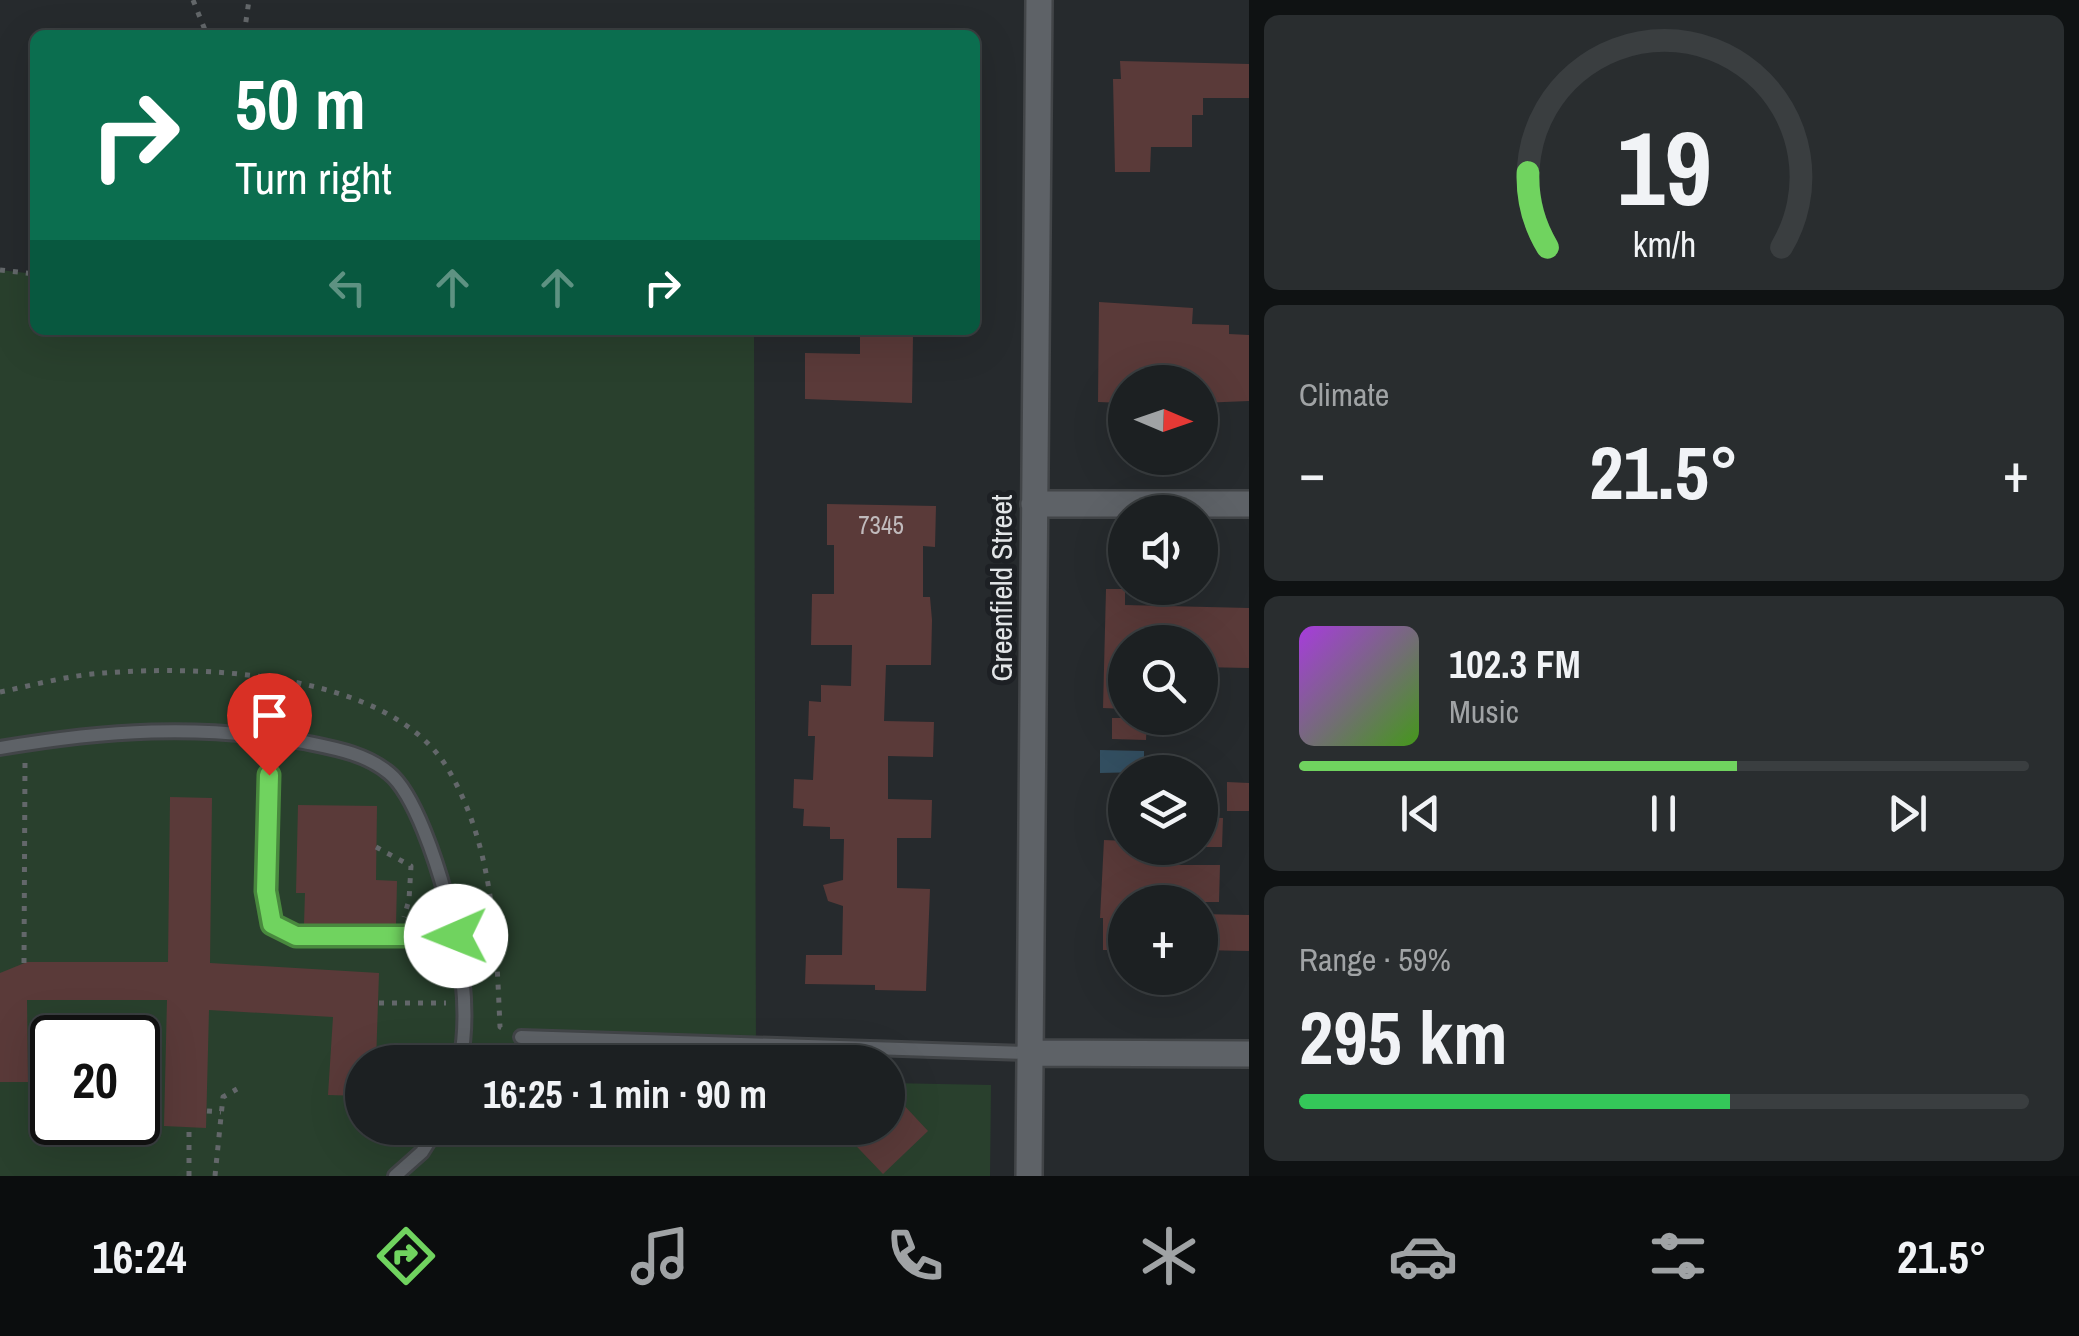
<!DOCTYPE html>
<html lang="en">
<head>
<meta charset="utf-8">
<style>
  body { margin:0; font-family:"Archivo Narrow",sans-serif; background:#292d2f; color:#f1f3f6; height:100vh; display:flex; flex-direction:column; font-size:38px; white-space:nowrap }
  * { box-sizing:border-box; margin:0 }
  p { font-size:32px; color:#a0a3a5 }
  .icon { flex:none; width:55px; height:55px; fill:none; stroke:currentColor; stroke-width:2; stroke-linecap:round; stroke-linejoin:round }
  .map { position:relative; flex:1; overflow:hidden }
  .side { display:flex; flex-direction:column; gap:15px; padding:15px; background:#0f1213; width:830px }
  .side>* { flex:none }
  .banner { position:absolute; left:30px; top:30px; width:950px; height:305px; border-radius:15px; box-shadow:0 10px 40px #0002,0 0 0 2px #3a3e40; background:#0b6e4f; color:#fff; overflow:hidden }
  .needle { width:65px; rotate:92deg }
  .tools { position:absolute; left:1108px; top:365px; display:grid; gap:20px }
  .tools a { display:grid; place-items:center; width:110px; height:110px; border-radius:50%; background:#1c2022; box-shadow:0 10px 40px #0002,0 0 0 2px #3a3e40; font-size:50px }
  .speed { position:absolute; left:30px; top:1015px; display:flex; gap:20px; font-size:50px; font-weight:700; text-align:center }
  .speed>* { display:grid; place-content:center; width:130px; height:130px; border-radius:50%; background:#1c2022; box-shadow:0 10px 40px #0002,0 0 0 2px #3a3e40; line-height:1 }
  .speed .limit { border:5px solid #111; border-radius:15px; background:#fff; color:#111 }
  .pin { position:absolute; display:grid; place-items:center; width:85px; height:85px; color:#fff; margin:-102px -42px; border-radius:50% 50% 50% 0; rotate:-45deg; box-shadow:0 0 10px #0007 }
  .pin .icon { rotate:45deg }
  .me { position:absolute; width:110px; margin:-55px; rotate:269deg; stroke-linejoin:round; filter:drop-shadow(0 0 8px #0008) }
  .turn { display:flex; align-items:center; gap:35px; height:210px; padding:0 40px; font-size:45px }
  .turn .icon { width:130px; height:130px; stroke-width:2.5 }
  .turn b { display:block; font-size:70px; line-height:85px }
  .lanes { display:flex; align-items:center; height:95px; padding:0 40px; background:#0003; justify-content:center; gap:50px; direction:ltr }
  .lanes .off { opacity:.35 }
  .big { font-size:75px; font-weight:700; line-height:1.1 }
  .side .card { flex:1; display:flex; flex-direction:column; justify-content:center; gap:15px; min-width:0; padding:0 35px; border-radius:15px; background:#292d2f }
  .side .dial { align-items:center; gap:0 }
  .dial svg { height:260px; overflow:visible; fill:none; stroke:#3a3e40; stroke-width:7; stroke-linecap:round; text-anchor:middle }
  .dial text { fill:#f1f3f6; stroke:none }
  .song { display:flex; align-items:center; gap:30px }
  .cover { width:120px; height:120px; border-radius:15px; background:linear-gradient(135deg,hsl(280 70% 55%),hsl(100 70% 35%)) }
  .played { height:10px; border-radius:5px; background:linear-gradient(90deg,#70d35f 60%,#3a3e40 60%) }
  .keys { display:flex; justify-content:space-around; direction:ltr }
  .heat { display:flex; justify-content:space-between; align-items:center; font-size:55px; direction:ltr }
  .charge { height:15px; border-radius:8px; background:linear-gradient(90deg,#34c759 59%,#3a3e40 0) }
  .trip { position:absolute; left:345px; top:1045px; width:560px; height:100px; border-radius:50px; background:#1c2022; box-shadow:0 10px 40px #0002,0 0 0 2px #3a3e40; font-weight:700; line-height:100px; text-align:center }
  .menu { display:flex; height:160px; justify-content:space-around; align-items:center; background:#0b0d0e; color:#a0a3a5 }
  .menu .icon { width:70px; height:70px }
  .menu .selected { color:#70d35f }
  .menu b { font-size:45px; color:#f1f3f6 }
  main { display:flex; flex:1; min-height:0 }
  .map>svg:first-child { display:block }
</style>
</head>
<body>
<main>
<div class="map">
<svg width="1249" height="1176" viewBox="0 0 1249 1176">
  <rect width="100%" height="100%" fill="#262a2d"/>
  <path fill="#29402d" fill-rule="evenodd" d="M0,270L35,274V330H754L756,1062H362V1128H888V1083L991,1085L990,1176H0ZM52,1038H138V1122H52Z"/>
  <path fill="#334f61" d="M1100,750L1144,751V772L1100,773Z"/>
  <path fill="#5a3a39" d="M1120,61L1249,64V98H1203V115H1192V147H1151L1150,172H1115L1113,79H1121Z
    M1099,302L1193,308L1192,324L1229,325V334L1249,335V401L1200,403V382H1125V403L1098,402Z
    M860,330H908V336H913L912,403L805,399V353L860,354Z
    M827,504L936,506L935,547L923,546V597H930L932,620L931,665H886L884,721L934,722L933,757L888,756V799L932,800L931,838H897V888L930,889L926,991L875,990V985L805,984L806,955H842L843,906L828,901L823,885L843,880L844,839H830V827L803,826L804,809L793,808L794,779L813,780L815,736H808L809,701L821,702V685L851,686L852,645H811L812,594H834V545H827Z
    M1106,589H1125V605L1249,608V668L1200,667V642H1125V709L1103,708Z
    M1112,718H1147L1146,740L1112,739Z
    M1227,782L1249,783V811H1227Z
    M170,797L212,798L210,963L379,973L376,1062H362V1096L328,1095L333,1017L209,1010L206,1128L164,1126L167,1000H27L28,1082H0V973L27,962H168Z
    M298,805L377,806L376,880L397,881L396,926L304,925L305,893H296Z
    M1200,817L1223,818L1222,847H1200Z
    M1104,840L1125,841V848H1150L1149,865H1220L1219,902H1125V950H1103V918H1100Z
    M1200,914L1249,915V951L1200,950Z
    M888,1088L928,1131L883,1174L839,1128H888Z"/>
  <g fill="none" stroke-linecap="round" stroke-linejoin="round">
    <g stroke="#424548" stroke-width="18">
      <path id="service" d="M270,736L266,891L272,924L295,937L456,936
        M0,748C106,730 197,724 304,742C333,748 365,753 389,773C415,794 437,864 446,897C460,950 471,1008 460,1062
        M521,1037L1029,1053
        M395,1176L422,1152L437,1128"/>
    </g>
    <g stroke="#424548" stroke-width="30">
      <path id="minor" d="M1034,504H1249
        M1029,1053L1249,1054
        M1029,1176L1039,0"/>
    </g>
    <path stroke="#63676a" stroke-width="5" stroke-dasharray="5 8" stroke-linecap="butt" d="M193,0L207,35
      M244,35L249,0
      M0,270L35,274
      M0,692C34,685 70,675 104,673C204,665 390,672 448,769C494,847 496,939 500,1027L507,1030
      M376,847L411,866L409,900L404,917
      M24,963L25,761
      M379,1003H446
      M207,1111L221,1112
      M189,1176V1127
      M215,1176L223,1097L237,1089"/>
    <use href="#service" stroke="#5e6267" stroke-width="12"/>
    <use href="#minor" stroke="#5e6267" stroke-width="25"/>
  </g>
  <g fill="none" stroke-linecap="round" stroke-linejoin="round">
    <g stroke="#49893e" stroke-width="25">
      <path id="route" d="M269,775L266,891L272,924L296,936H456"/>
    </g>
    <use href="#route" stroke="#70d35f" stroke-width="18"/>
  </g>
  <g text-anchor="middle" dominant-baseline="central" stroke-width="10" stroke-linejoin="round" paint-order="stroke">
    <g font-size="25" fill="#c0babc">
      <text x="881" y="525">7345</text>
    </g>
    <g font-size="30" fill="#e2e5e7" stroke="#1d2024">
      <text transform="translate(1001 588) rotate(-90)">Greenfield Street</text>
    </g>
  </g>
</svg>
<div class="tools">
<a><svg class="needle" viewBox="-14 -14 28 28"><path d="M0-13l5 13h-10z" fill="#e53935"/><path d="M0 13l5-13h-10z" fill="#a0a3a5"/></svg></a>
<a><svg class="icon" aria-label="sound" viewBox="0 0 24 24"><path d="M4 9h4l5-4v14l-5-4H4zM17 9q2 3 0 6"/></svg></a>
<a><svg class="icon" aria-label="search" viewBox="0 0 24 24"><circle cx="10" cy="10" r="6"/><path d="M15 15l6 6"/></svg></a>
<a><svg class="icon" aria-label="layers" viewBox="0 0 24 24"><path d="M12 4l9 5-9 5-9-5zM3 14l9 5 9-5"/></svg></a>
<a>+</a>
</div>
<div class="speed"><div class="limit">20</div></div>
<div class="pin" style="left:269px;top:775px;background:#d93025"><svg class="icon" aria-label="arrive" viewBox="0 0 24 24"><path d="M6 21V4h12l-3 4 3 4H6"/></svg></div>
<svg class="me" style="left:456px;top:936px" viewBox="-20 -20 40 40"><circle r="19" fill="#fff"/><path d="M0-13L10 11 0 6-10 11z" fill="#70d35f"/></svg>
<div class="trip">16:25 · 1 min · 90 m</div>
<div class="banner">
<div class="turn"><svg class="icon" aria-label="right" viewBox="0 0 24 24"><path d="M7 20v-9h11M14 6l5 5-5 5"/></svg><div><b>50 m</b>Turn right</div></div>
<div class="lanes"><svg class="icon off" aria-label="left" viewBox="0 0 24 24"><path d="M17 20v-9H6M10 6l-5 5 5 5"/></svg><svg class="icon off" aria-label="ahead" viewBox="0 0 24 24"><path d="M12 20V5M6 11l6-6 6 6"/></svg><svg class="icon off" aria-label="ahead" viewBox="0 0 24 24"><path d="M12 20V5M6 11l6-6 6 6"/></svg><svg class="icon" aria-label="right" viewBox="0 0 24 24"><path d="M7 20v-9h11M14 6l5 5-5 5"/></svg></div>
</div>
</div>
<section class="side">
<div class="card dial"><svg viewBox="0 0 100 80">
<path d="M14 69A42 42 0 1 1 86 69"/>
<path d="M14 69A42 42 0 0 1 8 46" stroke="#70d35f"/>
<text x="50" y="56" font-size="32" font-weight="700">19</text>
<text x="50" y="72" font-size="11">km/h</text>
</svg></div>
<div class="card"><p>Climate</p>
<div class="heat"><a>−</a><b class="big">21.5°</b><a>+</a></div>
</div>
<div class="card">
<div class="song"><i class="cover"></i><div><b>102.3 FM</b><p>Music</p></div></div>
<div class="played"></div>
<div class="keys"><svg class="icon" aria-label="previous" viewBox="0 0 24 24"><path d="M18 5L8 12l10 7zM5 5v14"/></svg><svg class="icon" aria-label="pause" viewBox="0 0 24 24"><path d="M8 5v14M16 5v14"/></svg><svg class="icon" aria-label="next" viewBox="0 0 24 24"><path d="M6 5l10 7-10 7zM19 5v14"/></svg></div>
</div>
<div class="card"><p>Range · 59%</p><b class="big">295 km</b><div class="charge"></div></div>
</section>
</main>
<nav class="menu">
<b>16:24</b>
<svg class="icon selected" aria-label="directions" viewBox="0 0 24 24"><path d="M12 3l9 9-9 9-9-9zM9 14v-3h6M13 9l2 2-2 2"/></svg>
<svg class="icon" aria-label="music" viewBox="0 0 24 24"><path d="M9 18V5l10-2v13"/><circle cx="6" cy="18" r="3"/><circle cx="16" cy="16" r="3"/></svg>
<svg class="icon" aria-label="phone" viewBox="0 0 24 24"><path d="M5 4h4l2 5-3 2q2 4 5 5l2-3 5 2v4C11 20 4 13 5 4z"/></svg>
<svg class="icon" aria-label="climate" viewBox="0 0 24 24"><path d="M12 3v18M4 7l16 10M4 17L20 7"/></svg>
<svg class="icon" aria-label="car" viewBox="0 0 24 24"><path d="M5 17H2v-5l4-1 3-4h7l3 4 3 1v5h-3M9 17h6M6 11h13"/><circle cx="7" cy="17" r="2"/><circle cx="17" cy="17" r="2"/></svg>
<svg class="icon" aria-label="filters" viewBox="0 0 24 24"><path d="M4 7h16M4 17h16"/><circle cx="9" cy="7" r="2"/><circle cx="15" cy="17" r="2"/></svg>
<b>21.5°</b>
</nav>
</body>
</html>
